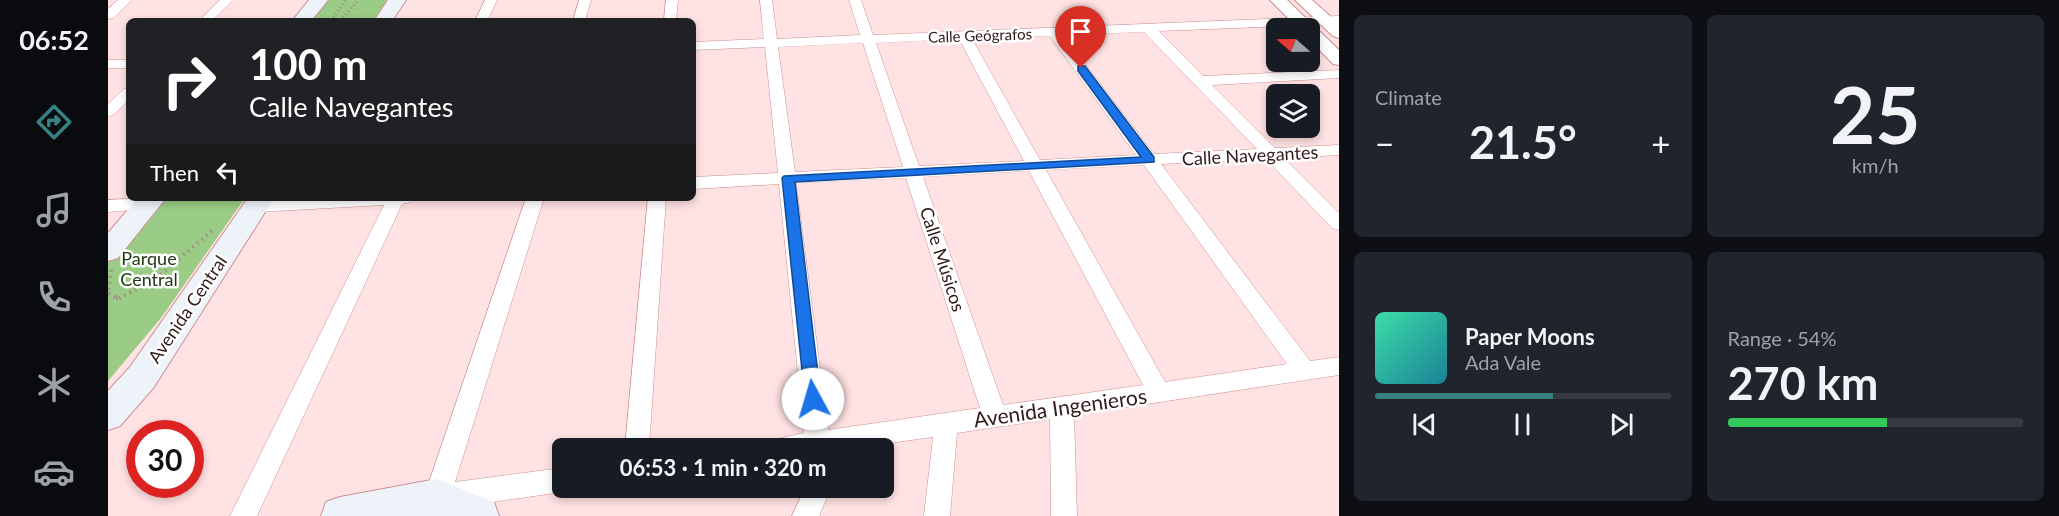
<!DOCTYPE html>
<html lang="en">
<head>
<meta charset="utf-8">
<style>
  body { margin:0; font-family:Lato,sans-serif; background:#20242c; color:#f1f3f6; height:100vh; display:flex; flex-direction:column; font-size:22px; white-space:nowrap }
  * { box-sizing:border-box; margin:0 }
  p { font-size:20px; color:#9ea1a6 }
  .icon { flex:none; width:33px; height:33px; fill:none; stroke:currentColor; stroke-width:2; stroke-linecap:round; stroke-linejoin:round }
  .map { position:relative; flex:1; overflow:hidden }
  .panel { display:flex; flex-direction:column; gap:15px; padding:15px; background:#0d0f14; width:720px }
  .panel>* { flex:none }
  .top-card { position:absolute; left:18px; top:18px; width:570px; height:183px; border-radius:9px; box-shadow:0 3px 9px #0003; background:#202124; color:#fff; overflow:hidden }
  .needle { width:39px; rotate:290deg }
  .tools { position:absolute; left:1158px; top:18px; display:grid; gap:12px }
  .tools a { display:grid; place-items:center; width:54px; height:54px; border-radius:9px; background:#171b24; box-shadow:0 3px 9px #0003; font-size:30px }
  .speed { position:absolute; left:18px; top:420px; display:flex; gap:12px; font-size:30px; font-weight:700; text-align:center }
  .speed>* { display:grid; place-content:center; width:78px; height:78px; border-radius:50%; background:#171b24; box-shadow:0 3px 9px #0003; line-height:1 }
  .speed .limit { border:9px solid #d22; background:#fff; color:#111 }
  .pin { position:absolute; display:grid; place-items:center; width:51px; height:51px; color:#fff; margin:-62px -26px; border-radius:50% 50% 50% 0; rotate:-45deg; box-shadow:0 0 6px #0007 }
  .pin .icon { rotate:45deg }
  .me { position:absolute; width:66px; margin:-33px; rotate:354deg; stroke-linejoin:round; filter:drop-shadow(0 0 4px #0008) }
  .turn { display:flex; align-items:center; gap:21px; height:126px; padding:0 24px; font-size:27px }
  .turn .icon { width:78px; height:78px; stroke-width:2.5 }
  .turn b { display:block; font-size:42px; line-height:51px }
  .then { display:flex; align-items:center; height:57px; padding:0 24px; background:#0003; gap:12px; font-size:22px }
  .big { font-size:45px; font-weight:700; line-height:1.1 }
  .panel .tile { flex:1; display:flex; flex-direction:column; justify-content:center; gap:9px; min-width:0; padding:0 21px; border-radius:9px; background:#20242c }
  .panel .dial { align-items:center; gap:0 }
  .dial b { font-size:78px; line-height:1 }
  .song { display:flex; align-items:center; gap:18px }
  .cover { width:72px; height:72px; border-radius:9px; background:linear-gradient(135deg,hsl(160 70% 55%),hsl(190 70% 35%)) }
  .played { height:6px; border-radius:3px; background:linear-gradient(90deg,#378081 60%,#363941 60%) }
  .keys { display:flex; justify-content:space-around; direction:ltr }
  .heat { display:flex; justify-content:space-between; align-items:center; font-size:33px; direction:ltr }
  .charge { height:9px; border-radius:4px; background:linear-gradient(90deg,#34c759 54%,#363941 0) }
  .panel .tiles { flex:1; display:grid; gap:15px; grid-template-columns:repeat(2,1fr) }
  .trip { position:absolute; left:444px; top:438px; width:342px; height:60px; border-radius:9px; background:#171b24; box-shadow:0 3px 9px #0003; font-weight:700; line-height:60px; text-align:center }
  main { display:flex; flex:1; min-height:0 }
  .tab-bar { display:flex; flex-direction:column; width:108px; justify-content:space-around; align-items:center; background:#090b0e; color:#9ea1a6 }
  .tab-bar .icon { width:42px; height:42px }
  .tab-bar .active { color:#378081 }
  .tab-bar b { font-size:27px; color:#f1f3f6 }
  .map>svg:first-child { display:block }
</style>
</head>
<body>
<main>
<nav class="tab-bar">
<b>06:52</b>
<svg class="icon active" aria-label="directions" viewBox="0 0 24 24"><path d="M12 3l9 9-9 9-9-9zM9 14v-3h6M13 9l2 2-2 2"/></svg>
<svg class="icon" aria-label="music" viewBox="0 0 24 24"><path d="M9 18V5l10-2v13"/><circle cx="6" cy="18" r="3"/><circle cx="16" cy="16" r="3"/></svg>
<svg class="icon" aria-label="phone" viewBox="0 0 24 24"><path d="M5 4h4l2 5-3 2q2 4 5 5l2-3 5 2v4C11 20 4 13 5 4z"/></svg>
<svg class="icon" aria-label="climate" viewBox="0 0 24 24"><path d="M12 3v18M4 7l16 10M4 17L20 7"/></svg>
<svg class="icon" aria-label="car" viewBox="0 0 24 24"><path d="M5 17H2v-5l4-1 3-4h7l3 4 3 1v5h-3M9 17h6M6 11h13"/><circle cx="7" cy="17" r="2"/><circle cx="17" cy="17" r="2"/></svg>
</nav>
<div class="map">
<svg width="1231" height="516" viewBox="0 0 1231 516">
  <rect width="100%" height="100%" fill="#ffe2e3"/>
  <path fill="#9bcc85" d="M218,0H279L266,21H201Z
    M50,198H137L53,318L0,381V257Z"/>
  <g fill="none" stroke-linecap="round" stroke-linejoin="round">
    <g stroke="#d08f92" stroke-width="1">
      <path id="minor" d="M10,0H24L5,18L0,19V9Z
        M112,0H125L104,21H91Z
        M377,0H389L379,21H367Z
        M471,0H483L477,21H465Z
        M558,0H570L568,21H556Z
        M652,0H664L669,39L752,35L741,0H753L765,35L1231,16V24L1051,31L1095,76L1231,70V78L1104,85L1167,148L1231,145V155L1176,158L1231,213V230L1224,228L1158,159L1053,164L1202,361L1231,357V375L966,415L969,516H943L942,419L849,433L842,516H816L825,437L745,448H661L664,440L696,433L671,184L585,189V177L670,173L657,47L585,50V42L656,39ZM1036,32L1149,149L1046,154L955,35ZM942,36L1028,155L932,160L864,39ZM851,39L916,161L811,166L768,43ZM755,43L795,167L687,172L670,47ZM1036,165L1179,364L1057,382L938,170ZM921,171L1035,385L895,405L815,177ZM798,178L872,408L720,430L688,183Z
        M0,60H21V68H0Z
        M21,88V100L5,115L0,117V104L16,89Z
        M40,198L46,200L49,204L46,208L0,212V200Z
        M186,198H306L303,202L294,204L149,516H122L276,205L148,212L142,210L139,206L142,202Z
        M418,198H436L347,482L454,468V488H464L454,492L329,510L320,506L316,497Z
        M540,198H558L541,448H517Z
        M697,488H723L711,516H684Z"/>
    </g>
    <g stroke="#d08f92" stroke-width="2">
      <path id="tertiary" d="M1162,0H1179L1231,50V65L1225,64L1202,40V28H1190Z
        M1187,0H1204L1231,24V38L1225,36Z"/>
    </g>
    <g stroke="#d08f92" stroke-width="2">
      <path id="secondary" d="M201,0H220L203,21H184Z
        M280,0H298L284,21H266Z
        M30,198H58L10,258L0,261V233Z
        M140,198H166L46,387L12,426L0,430V391L22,367Z
        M329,479L386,502L391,516H213L218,502L232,497Z"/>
    </g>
    <path stroke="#a58a8b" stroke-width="3" stroke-dasharray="1 3" stroke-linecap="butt" d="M223,21L238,0
      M233,21L250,0"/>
    <path stroke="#a58a8b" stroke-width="4" stroke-dasharray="1.5 4.5" stroke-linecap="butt" d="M3,270L0,293L10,299L49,278L105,230"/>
    <path stroke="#a58a8b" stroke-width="4.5" stroke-dasharray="1.5 5" stroke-linecap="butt" d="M8,298H13"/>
    <use href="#minor" fill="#fff" fill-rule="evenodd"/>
    <use href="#tertiary" fill="#fff" fill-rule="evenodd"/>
    <use href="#secondary" fill="#eef3fa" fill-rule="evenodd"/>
  </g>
  <path fill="#1a73e8" stroke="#114b97" stroke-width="1.5" d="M970,66H977L1046,157V162L687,182L713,399L711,404L705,406L700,404L697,399L674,178L676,176L1033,157L970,71Z"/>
  <g text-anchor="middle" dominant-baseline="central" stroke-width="5" stroke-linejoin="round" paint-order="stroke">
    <g font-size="15" fill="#32191b" stroke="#fff">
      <text transform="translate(872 35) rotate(-2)">Calle Geógrafos</text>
    </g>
    <g font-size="18" fill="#32191b" stroke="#fff">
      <text transform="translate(1142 155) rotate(-3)">Calle Navegantes</text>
      <text transform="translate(835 259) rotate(72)">Calle Músicos</text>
      <text transform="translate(79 309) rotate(-56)">Avenida Central</text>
    </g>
    <g font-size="18" fill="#213914" stroke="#fff">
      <text x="41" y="258">Parque<tspan x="41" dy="21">Central</tspan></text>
    </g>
    <g font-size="21" fill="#32191b" stroke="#fff">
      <text transform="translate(952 407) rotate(-8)">Avenida Ingenieros</text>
    </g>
  </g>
</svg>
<div class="tools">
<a><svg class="needle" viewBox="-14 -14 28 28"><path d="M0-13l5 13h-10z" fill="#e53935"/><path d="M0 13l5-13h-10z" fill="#9ea1a6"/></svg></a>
<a><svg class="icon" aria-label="layers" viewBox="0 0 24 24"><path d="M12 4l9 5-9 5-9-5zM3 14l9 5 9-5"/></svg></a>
</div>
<div class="speed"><div class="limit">30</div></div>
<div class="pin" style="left:973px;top:68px;background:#d93025"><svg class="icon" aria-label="arrive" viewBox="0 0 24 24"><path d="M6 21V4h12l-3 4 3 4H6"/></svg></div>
<svg class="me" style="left:705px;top:399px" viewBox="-20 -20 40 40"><circle r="19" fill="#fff"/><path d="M0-13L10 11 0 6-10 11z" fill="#1a73e8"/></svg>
<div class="trip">06:53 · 1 min · 320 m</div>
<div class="top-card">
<div class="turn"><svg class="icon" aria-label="right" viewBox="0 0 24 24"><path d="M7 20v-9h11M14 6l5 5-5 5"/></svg><div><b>100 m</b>Calle Navegantes</div></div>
<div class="then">Then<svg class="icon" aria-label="left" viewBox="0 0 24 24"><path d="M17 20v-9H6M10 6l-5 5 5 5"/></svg></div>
</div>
</div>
<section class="panel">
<div class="tiles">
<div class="tile"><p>Climate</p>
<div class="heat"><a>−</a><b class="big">21.5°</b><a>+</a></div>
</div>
<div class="tile dial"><b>25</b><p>km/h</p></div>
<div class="tile">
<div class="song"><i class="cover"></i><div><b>Paper Moons</b><p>Ada Vale</p></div></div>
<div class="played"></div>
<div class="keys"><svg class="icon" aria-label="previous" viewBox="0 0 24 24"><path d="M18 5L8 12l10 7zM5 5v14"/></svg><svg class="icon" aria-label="pause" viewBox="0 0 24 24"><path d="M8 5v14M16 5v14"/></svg><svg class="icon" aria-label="next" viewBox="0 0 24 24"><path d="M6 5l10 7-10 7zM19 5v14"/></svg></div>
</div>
<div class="tile"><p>Range · 54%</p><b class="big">270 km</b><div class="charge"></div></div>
</div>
</section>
</main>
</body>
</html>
